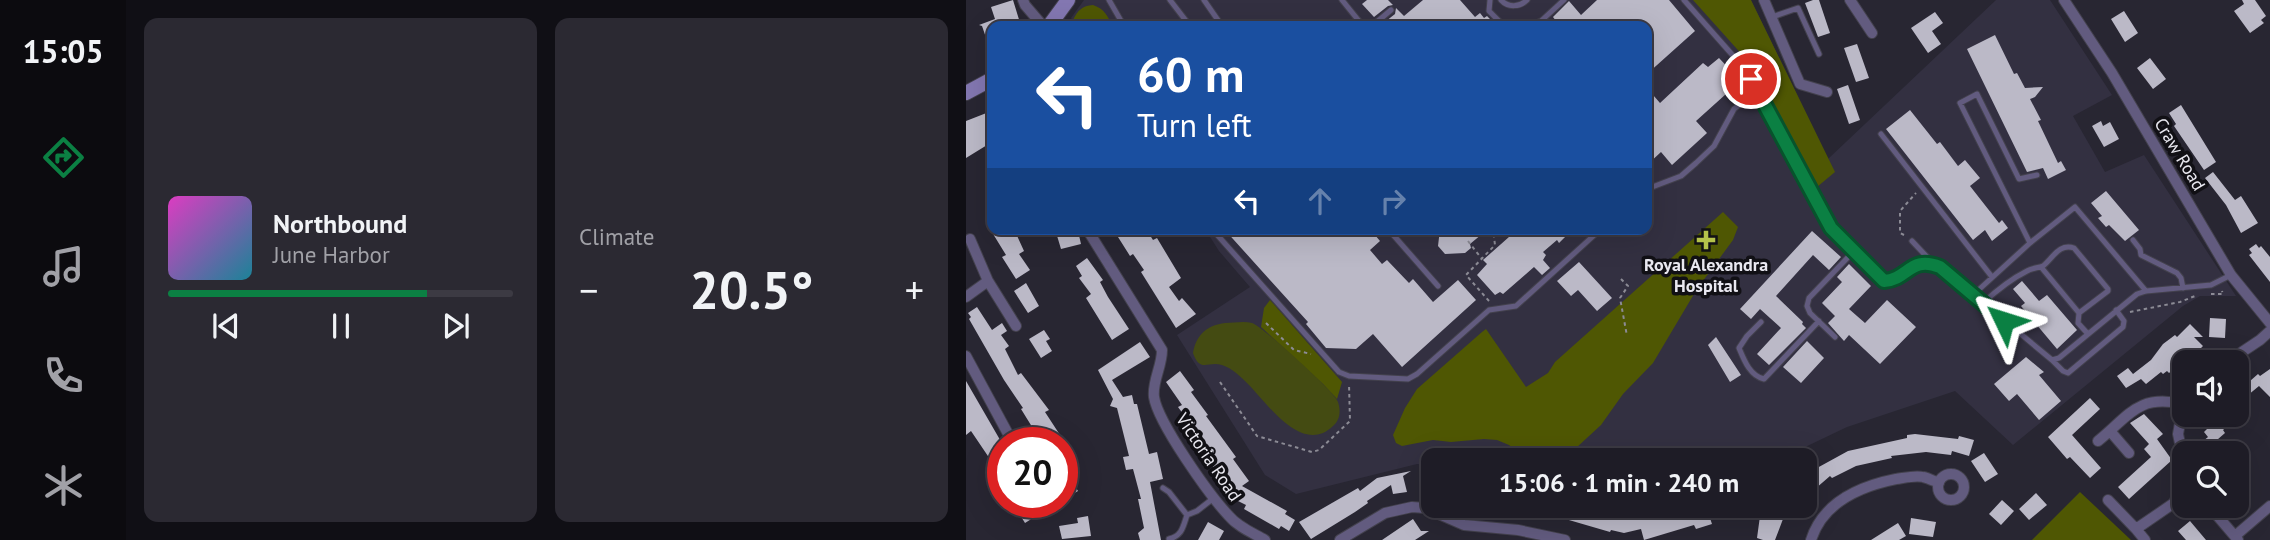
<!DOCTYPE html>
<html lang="en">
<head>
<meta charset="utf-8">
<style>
  body { margin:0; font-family:"PT Sans",sans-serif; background:#2b2932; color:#f1f3f6; height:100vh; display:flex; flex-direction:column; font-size:26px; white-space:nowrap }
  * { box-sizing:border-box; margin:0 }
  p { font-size:23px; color:#a1a1a7 }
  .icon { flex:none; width:38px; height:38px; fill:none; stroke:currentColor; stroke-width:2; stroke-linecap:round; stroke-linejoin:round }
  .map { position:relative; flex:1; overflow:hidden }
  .side { display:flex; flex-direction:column; gap:18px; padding:18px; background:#100f15; width:840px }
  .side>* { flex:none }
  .hud { position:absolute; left:21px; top:21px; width:665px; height:214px; border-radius:14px; box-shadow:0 7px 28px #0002,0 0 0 2px #3c3a43; background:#1a4fa0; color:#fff; overflow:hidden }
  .buttons { position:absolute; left:1206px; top:350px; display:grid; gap:14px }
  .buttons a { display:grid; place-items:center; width:77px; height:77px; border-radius:14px; background:#1e1c26; box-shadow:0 7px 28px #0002,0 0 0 2px #3c3a43; font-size:35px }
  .speed { position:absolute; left:21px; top:427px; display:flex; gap:14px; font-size:35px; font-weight:700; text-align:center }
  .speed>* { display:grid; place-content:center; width:91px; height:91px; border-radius:50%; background:#1e1c26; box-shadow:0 7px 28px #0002,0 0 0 2px #3c3a43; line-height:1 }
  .speed .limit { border:10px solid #d22; background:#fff; color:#111 }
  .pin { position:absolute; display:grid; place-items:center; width:60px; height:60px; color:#fff; margin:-30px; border:4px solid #fff; border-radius:50%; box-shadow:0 2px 7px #0007 }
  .me { position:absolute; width:77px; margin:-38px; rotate:311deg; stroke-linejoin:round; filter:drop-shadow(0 0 5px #0008) }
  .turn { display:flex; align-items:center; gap:24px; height:147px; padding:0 35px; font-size:32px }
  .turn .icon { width:91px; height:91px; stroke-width:2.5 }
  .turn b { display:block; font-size:49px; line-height:60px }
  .lanes { display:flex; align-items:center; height:66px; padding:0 35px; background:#0003; justify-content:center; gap:35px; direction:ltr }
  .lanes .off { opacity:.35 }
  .big { font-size:52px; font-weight:600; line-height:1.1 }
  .side .widget { flex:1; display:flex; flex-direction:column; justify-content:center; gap:10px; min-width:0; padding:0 24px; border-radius:14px; background:#2b2932 }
  .song { display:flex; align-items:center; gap:21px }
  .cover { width:84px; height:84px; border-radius:10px; background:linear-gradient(135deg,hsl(310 70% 55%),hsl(190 70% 35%)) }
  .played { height:7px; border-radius:4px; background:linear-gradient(90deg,#0b8043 75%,#3c3a43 75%) }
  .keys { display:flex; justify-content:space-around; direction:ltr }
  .heat { display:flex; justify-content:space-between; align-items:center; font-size:38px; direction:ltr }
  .side .tiles { flex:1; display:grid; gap:18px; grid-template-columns:repeat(2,1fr) }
  .trip { position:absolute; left:455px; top:448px; width:396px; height:70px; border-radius:14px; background:#1e1c26; box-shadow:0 7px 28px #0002,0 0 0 2px #3c3a43; font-weight:600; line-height:70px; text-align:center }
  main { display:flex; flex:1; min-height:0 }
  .menu { display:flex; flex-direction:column; width:126px; justify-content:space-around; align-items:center; background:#0c0b0f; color:#a1a1a7 }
  .menu .icon { width:49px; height:49px }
  .menu .active { color:#0b8043 }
  .menu b { font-size:32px; color:#f1f3f6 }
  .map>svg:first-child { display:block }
</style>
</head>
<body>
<main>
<nav class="menu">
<b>15:05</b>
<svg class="icon active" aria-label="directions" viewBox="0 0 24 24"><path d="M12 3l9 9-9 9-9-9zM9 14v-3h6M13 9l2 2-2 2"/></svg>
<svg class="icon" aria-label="music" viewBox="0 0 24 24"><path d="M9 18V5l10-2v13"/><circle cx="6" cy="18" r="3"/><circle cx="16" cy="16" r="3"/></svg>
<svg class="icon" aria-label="phone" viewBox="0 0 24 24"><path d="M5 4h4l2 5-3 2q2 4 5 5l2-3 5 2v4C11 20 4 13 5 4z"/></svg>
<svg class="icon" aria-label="climate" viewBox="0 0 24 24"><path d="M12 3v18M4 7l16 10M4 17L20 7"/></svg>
</nav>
<section class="side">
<div class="tiles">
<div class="widget">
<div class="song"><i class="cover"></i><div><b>Northbound</b><p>June Harbor</p></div></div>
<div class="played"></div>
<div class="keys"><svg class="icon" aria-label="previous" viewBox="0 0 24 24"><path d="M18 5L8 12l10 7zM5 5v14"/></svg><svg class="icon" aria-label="pause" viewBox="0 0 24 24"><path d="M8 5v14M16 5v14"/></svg><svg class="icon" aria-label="next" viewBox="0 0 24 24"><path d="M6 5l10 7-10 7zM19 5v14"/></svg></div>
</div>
<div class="widget"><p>Climate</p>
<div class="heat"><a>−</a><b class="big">20.5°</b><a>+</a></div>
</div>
</div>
</section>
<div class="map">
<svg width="1304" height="540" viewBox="0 0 1304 540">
  <rect width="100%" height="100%" fill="#282632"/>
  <path fill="#333041" d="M118,0H785L862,159L1030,0H1084L1146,95L1107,116L1139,172L1178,155L1270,296H1234L1217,306L1047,445L989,391L881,427L812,460H467V465L451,464L330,494L299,475L211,335L284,287L253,251L239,229H681V26H111L105,18Z"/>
  <path fill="#4f5703" d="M727,0H785L869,172L851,187L788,68Z
    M127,5C139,9 141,16 147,26H111L107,20C112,10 116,6 127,5Z
    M757,212L772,227L767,240L731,289L687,363L657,394L635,425L597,460H564L543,445L531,440L518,439L485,442L467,440L436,446L430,443L427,435L439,408L451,389L516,332L520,329L560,387L582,373L589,362Z
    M304,300L376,382L371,399L357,384L295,327L298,308Z
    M1114,492L1165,540H1066Z"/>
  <path fill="#444b12" d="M259,323C268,323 278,321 286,323C296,326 368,391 372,402C375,411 374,420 367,426C336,456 301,403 282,384C275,377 266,368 256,365C241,361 234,373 227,353C230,335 241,325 259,323Z"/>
  <path fill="#bbb9c7" d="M47,0L55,26H26L25,52L16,26L13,25L29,19L25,7Z
    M401,0H422L427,5L422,6L408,17L396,4Z
    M457,0H494L509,17L514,13L518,18L521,16L531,26L415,25L429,14L430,8L438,16Z
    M631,0H703L729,31L681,74V26H587L590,21L587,17L603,1L615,15Z
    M847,0H853L864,33L852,37L839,3Z
    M1276,0H1289L1300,16L1295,20L1298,23L1284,33L1268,11L1278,4Z
    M1158,11L1172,33L1159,42L1145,19Z
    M969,12L977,23L966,31L975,44L962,53L945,28Z
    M1029,35L1048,74L1051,73L1059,88L1077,87L1069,97L1064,99L1075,120L1072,121L1092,163L1095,161L1100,170L1082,179L1077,168L1061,172L1001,49Z
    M891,44L903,78L890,82L878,48Z
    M753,58L770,76L766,81L770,85L730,121L741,133L706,165L695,152L681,165V88L694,103L737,63L742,67Z
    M1184,58L1200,79L1187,89L1171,68Z
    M882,85L894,120L883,124L871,89Z
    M1215,105L1250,162L1238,170L1208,126L1210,124L1203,113Z
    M944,110L971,144L974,142L992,166L999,160L1014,178L1004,186L1033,223L1036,220L1042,228L1026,241L1019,230L1007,240L920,129Z
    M23,112L26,121V142L0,158V121Z
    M1135,121L1137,126L1144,122L1153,139L1138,147L1126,126Z
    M1247,172L1269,200L1275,196L1292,223L1275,233L1260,205L1239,178Z
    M1140,191L1173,230L1159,241L1143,225L1140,227L1132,218L1136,216L1125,203Z
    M24,229H48L58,251L53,254L64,270L50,279L36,257L40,255Z
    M89,229H102L103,233L112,231L115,244L95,249Z
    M163,229H180L187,240L191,238L215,278L203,287L213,301L216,298L230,314L210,328L175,272L178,270L167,254L164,256L152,237Z
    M258,229H404L414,241L404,250L416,264L421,260L443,283L447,279L467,302L492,280L510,300L436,367L407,334L390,349L360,348L340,324L342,322Z
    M474,229H522L504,244L505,248L499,253L479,254L472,246Z
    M552,229H607L593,243L591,240L577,252L580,255L577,260L584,268L576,275L568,267L537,294L534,292L529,295L511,275L521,264L517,260Z
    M846,231L875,257L863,270L847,255L810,296L837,322L836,324L840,328L803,365L791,354L815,328L794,309L785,319L774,309Z
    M1290,244L1293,248L1295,246L1304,257V282L1283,255L1286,253L1283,249Z
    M121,258L137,280L134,282L142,297L163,329L146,340L120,298L125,294L113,278L116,276L110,266Z
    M613,262L646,298L631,311L612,290L605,296L591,281Z
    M883,264L905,286L883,309L899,323L921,300L950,327L914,364L883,335L878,341L862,323L869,316L856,303L876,282L871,277Z
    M1056,281L1073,301L1081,295L1111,330L1091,349L1055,306L1059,303L1047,289Z
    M60,283L73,306L62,313L48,291Z
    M11,307L26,330L36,323L41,331L35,335L43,346L39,349L52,375L55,373L83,410L79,412L94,435L88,439L90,443H76L55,409L57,408L38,380L3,319L5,317L2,313Z
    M1244,318L1260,319L1259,338L1243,337Z
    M1224,324L1237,337H1228L1237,346L1231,352L1229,351L1203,373L1201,371L1197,374L1195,372L1180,384L1175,379L1160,388L1151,376L1162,368L1167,374L1185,360L1197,344L1209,335L1211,337Z
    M78,330L84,339L80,341L86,351L75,358L63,339Z
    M750,337L775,375L764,382L742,345Z
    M841,341L858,358L835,383L817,367Z
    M174,342L184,357L146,380L157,397L166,395L168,404H171L183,454L191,452L197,479L184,482L195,540H174L172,533L178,528L172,499H175L167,469L160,470L157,457L163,456L151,408L144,406L147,399L132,370Z
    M1060,357L1078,372L1073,375L1095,401L1073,420L1051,394L1043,401L1028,384Z
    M1304,369V397L1293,386L1270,405V375L1276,382L1281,378L1284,381L1292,374L1294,376Z
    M214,371L228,390L225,392L242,415L240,416L270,457L267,459L283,481L276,486L321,511L319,514L329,520L323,531L315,526L313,529L278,509L280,505L272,501L273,499L262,484L245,464L244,465L227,442L234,437L212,407L216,405L200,382Z
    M0,381L37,445V485L26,467L28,465L5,431L0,435Z
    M1124,398L1134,409L1106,435L1135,468L1124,478L1104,457L1101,459L1082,437Z
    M1178,414L1197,434L1191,439L1206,460L1163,499L1152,487L1185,457L1178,449L1183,444L1164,423Z
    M1252,415H1274L1257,430L1259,433L1244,446L1250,453H1237L1231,446L1242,437L1238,432L1242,428L1240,425Z
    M949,434L992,439L993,436L1008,440L1003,456L986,451L985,455L960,452L925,456L926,458L890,466L866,478L864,476L849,489L847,486L838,494V476L849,466L851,468L882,451L941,438V435Z
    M1018,453L1032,474L1019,482L1005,461Z
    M96,455L111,481L107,483L112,491L100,498L96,490Z
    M445,471L437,476L441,492L427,494L425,485L401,501L402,503L389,512L345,539L333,522L392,488L394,491L411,478Z
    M1070,493L1081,505L1063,520L1053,509Z
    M1036,500L1048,511L1035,525L1023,514Z
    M46,502H69L75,513L59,523Z
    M557,506H620L667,517L683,513L684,517L710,509L711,514L740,506L746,524L730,529L728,525L678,540L675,529L658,533L645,530L644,532L596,518V520L583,517L556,509Z
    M805,506H825L817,519L809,540H797L791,538L794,516L800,518Z
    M122,516L125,536L96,539L93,526L112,523L111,518Z
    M945,518L970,522L967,537L943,534Z
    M447,519L455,531H463L449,540H416Z
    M1224,521L1240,540H1220L1212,531Z
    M242,522L258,531L253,540H232Z
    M932,523L940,536L933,540H905Z"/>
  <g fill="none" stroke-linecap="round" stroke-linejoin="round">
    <g stroke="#43414d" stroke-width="7">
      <path id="service" d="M143,0L158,26
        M204,0L224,26
        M238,0L256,26
        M376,0L397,26
        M524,0L523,11L538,26
        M535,0C542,8 554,7 561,0
        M806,17L832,8L853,54
        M406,26L425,10
        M563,26L575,21L598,0
        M792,91L865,228L918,281C943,279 944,255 974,267L1086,360L1093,358L1171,294L1180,291L1245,285L1265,275
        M915,134L1026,277
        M681,189L715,176L730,163L748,146L768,109L792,91L777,67L718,0
        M246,229L373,372L383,376L442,379L451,374L523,310L550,306L635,229
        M422,229L472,286
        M1167,240L1174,249L1175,255L1211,273L1215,278L1217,288
        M946,241L962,258V263
        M1064,243L994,103L1011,94L1053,179L1071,175
        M1075,267L1113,313
        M1007,295L1064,243L1109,207L1180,291
        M1017,303C1030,291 1045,279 1061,271C1066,268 1072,268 1077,266C1087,258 1093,243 1108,248L1142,289V291L1113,313
        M1113,313L1112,323L1122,334
        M795,322L781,336L773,348C778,360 784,376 798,379L853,321
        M869,337L844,313L841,306L843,298L888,251
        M1086,360L1097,371L1102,373L1157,327L1158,321L1150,310
        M197,488L203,492L221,515C217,527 216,536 203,539
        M221,515L231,511L249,497"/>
    </g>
    <g stroke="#43414d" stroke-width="12">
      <path id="minor" d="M57,0L59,5L77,26
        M798,0L834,84L861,92
        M884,0L906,33
        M1098,0L1146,73L1265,275L1304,323
        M121,229L196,350C196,367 186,381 188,397C192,423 244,496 263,516C272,527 287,533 299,540
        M22,281L50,326
        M0,297L22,281L4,239
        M0,356L47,443
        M1261,362L1294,340L1304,331
        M1218,401L1212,434L1218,462
        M1144,431L1163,453
        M1132,441C1163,416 1172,394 1216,404
        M972 487a13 13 0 1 1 26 0a13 13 0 1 1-26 0Z
        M1218,480L1208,503L1218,499
        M1142,500L1170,529
        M1243,506L1272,540
        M1269,536L1304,506
        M374,540L419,513L446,507L459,508L498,525L552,530L599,540
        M845,540C857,502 895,486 930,479C938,478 949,475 957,477C962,478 968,481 973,483
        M1179,540L1170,529L1208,503"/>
    </g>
    <g stroke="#43414d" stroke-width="16">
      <path id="secondary" d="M83,26L102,0
        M0,93L26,79"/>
    </g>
    <path stroke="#8c8b95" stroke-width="2" stroke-dasharray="3.5 3.5" stroke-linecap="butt" d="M938,235L934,233V211L950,193
      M502,241L516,259
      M655,279L662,286L654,298L661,336
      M1245,294H1257L1256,291
      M523,301L500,275L529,245L527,229
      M1164,312L1214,302L1229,296
      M300,323L328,350L345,354
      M254,382L291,436L346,452L353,450L384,421L383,384"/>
    <use href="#service" stroke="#625b7f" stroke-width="5"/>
    <use href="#minor" stroke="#625b7f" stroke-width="10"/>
    <use href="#secondary" stroke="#8377b1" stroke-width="14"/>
  </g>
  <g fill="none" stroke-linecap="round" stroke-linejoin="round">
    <g stroke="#07532c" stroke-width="18">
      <path id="route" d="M785,79L865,228L918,281C943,279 944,255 974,267L1038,321"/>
    </g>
    <use href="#route" stroke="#0b8043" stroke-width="12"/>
  </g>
  <path fill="#b4c24b" stroke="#111015" stroke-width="2.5" d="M736.5 229.5h7v7h7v7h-7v7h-7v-7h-7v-7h7z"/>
  <g text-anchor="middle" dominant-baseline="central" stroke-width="7" stroke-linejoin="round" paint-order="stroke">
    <g font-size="18" fill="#e9e8f0" stroke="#111015">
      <text transform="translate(1214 154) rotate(59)">Craw Road</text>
      <text transform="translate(243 457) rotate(56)">Victoria Road</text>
    </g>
    <g font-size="18" font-weight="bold" fill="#e9e8f0" stroke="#111015">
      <text x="740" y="264">Royal Alexandra<tspan x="740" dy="21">Hospital</tspan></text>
    </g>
  </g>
</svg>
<div class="buttons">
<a><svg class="icon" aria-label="sound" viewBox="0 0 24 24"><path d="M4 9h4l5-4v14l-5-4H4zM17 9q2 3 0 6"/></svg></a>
<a><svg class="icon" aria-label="search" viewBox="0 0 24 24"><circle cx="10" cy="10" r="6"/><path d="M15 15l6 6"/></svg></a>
</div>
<div class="speed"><div class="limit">20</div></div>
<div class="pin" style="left:785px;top:79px;background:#d93025"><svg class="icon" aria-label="arrive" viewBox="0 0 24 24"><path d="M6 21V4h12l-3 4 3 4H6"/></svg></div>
<svg class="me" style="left:1038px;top:321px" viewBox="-20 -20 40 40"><path d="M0-17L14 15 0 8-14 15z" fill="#0b8043" stroke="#fff" stroke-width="4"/></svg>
<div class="trip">15:06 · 1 min · 240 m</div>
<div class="hud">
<div class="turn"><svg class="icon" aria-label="left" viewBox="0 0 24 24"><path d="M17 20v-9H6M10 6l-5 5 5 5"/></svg><div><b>60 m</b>Turn left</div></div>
<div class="lanes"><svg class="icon" aria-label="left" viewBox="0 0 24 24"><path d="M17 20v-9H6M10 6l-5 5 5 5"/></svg><svg class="icon off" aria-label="ahead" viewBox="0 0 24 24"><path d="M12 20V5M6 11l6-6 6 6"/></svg><svg class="icon off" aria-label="right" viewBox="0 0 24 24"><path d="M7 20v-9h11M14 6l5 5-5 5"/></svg></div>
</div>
</div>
</main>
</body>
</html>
